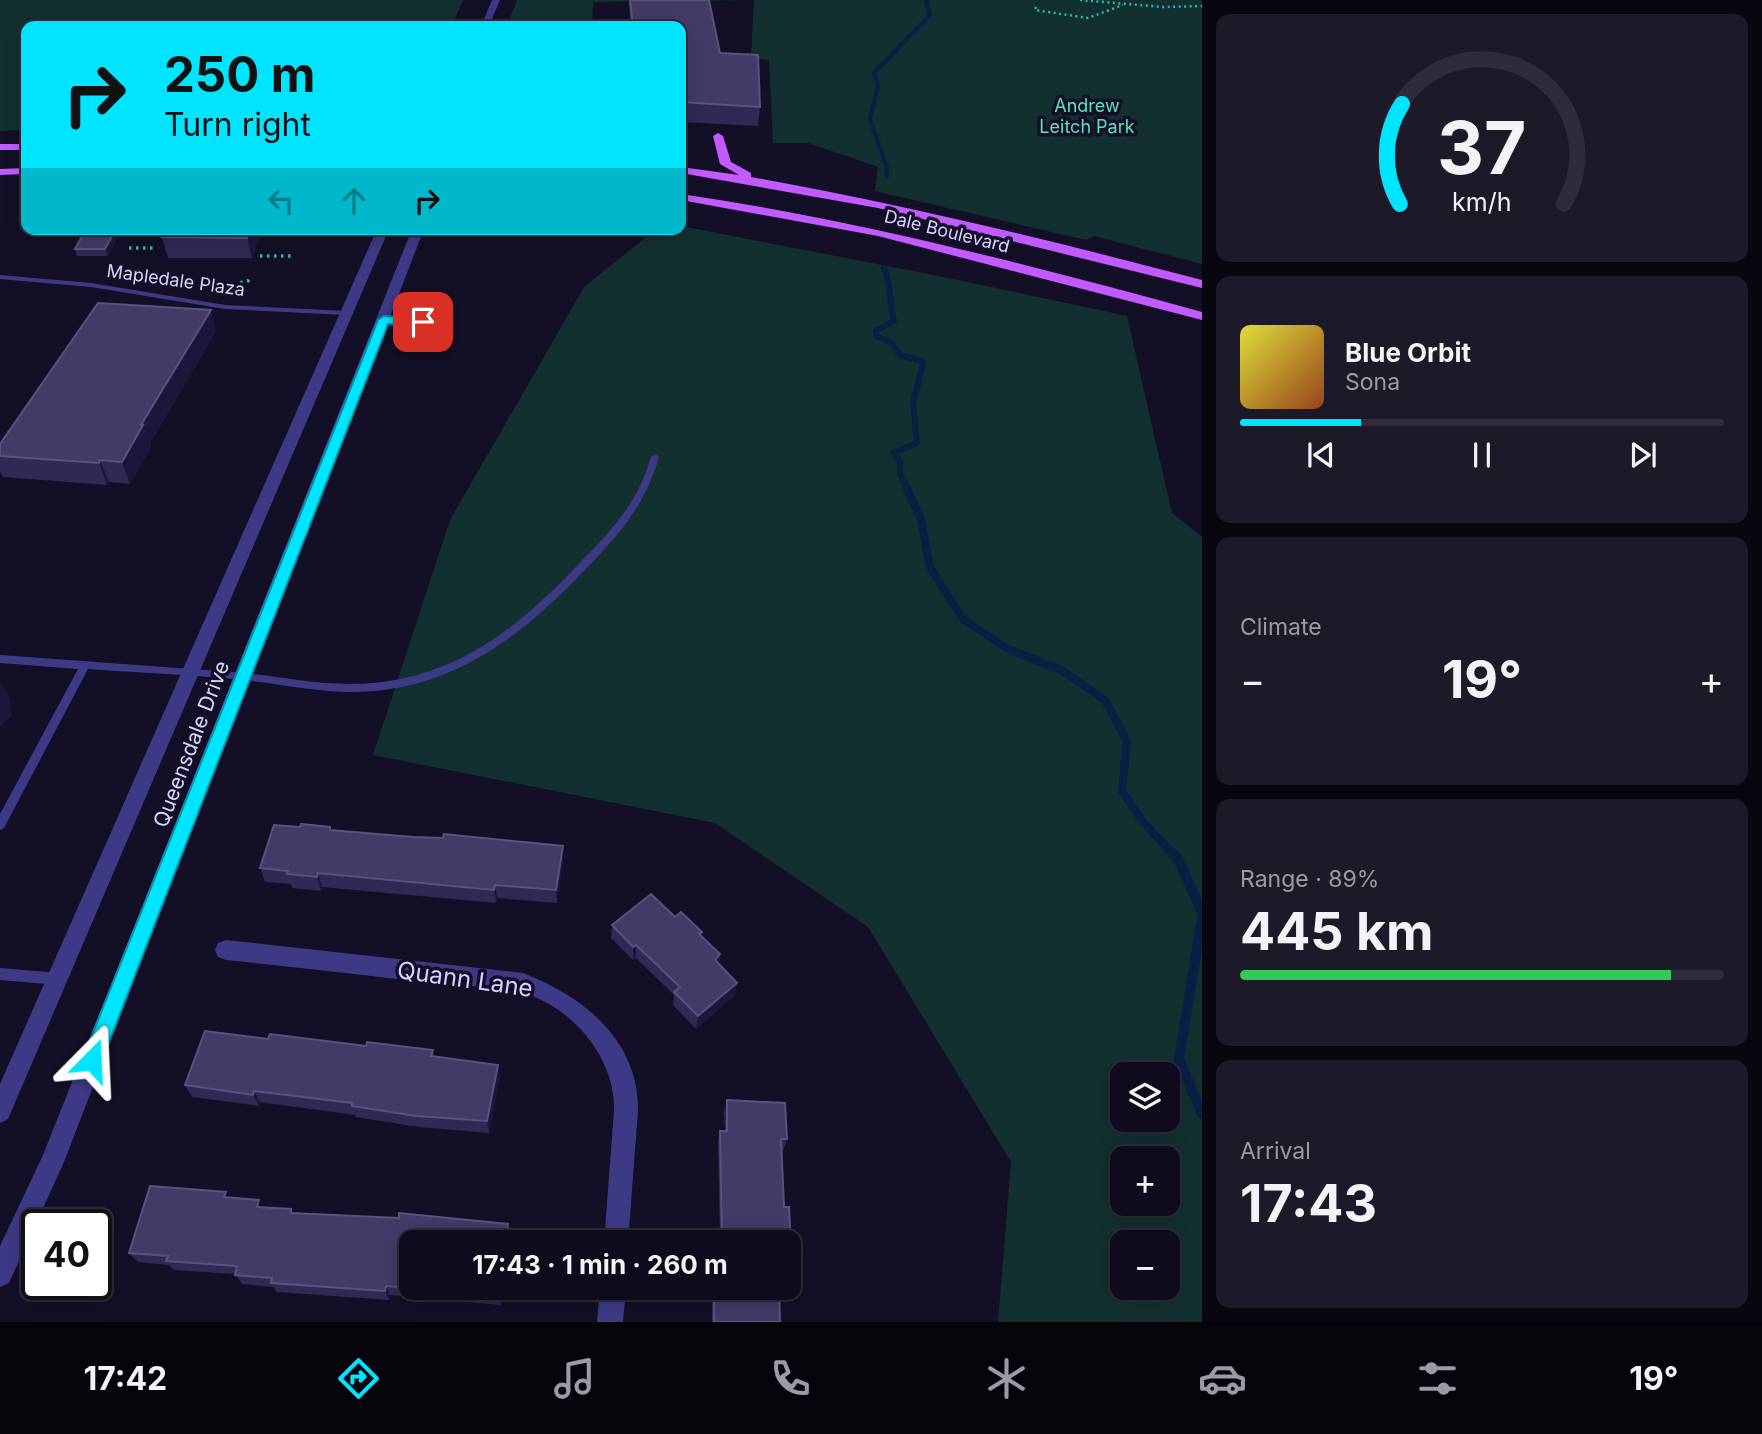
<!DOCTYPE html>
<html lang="en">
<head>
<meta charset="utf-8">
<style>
  body { margin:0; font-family:Inter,sans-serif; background:#1c1929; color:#f1f3f6; height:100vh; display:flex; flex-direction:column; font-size:26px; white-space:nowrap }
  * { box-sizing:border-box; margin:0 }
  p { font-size:23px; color:#9b9ba3 }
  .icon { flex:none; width:38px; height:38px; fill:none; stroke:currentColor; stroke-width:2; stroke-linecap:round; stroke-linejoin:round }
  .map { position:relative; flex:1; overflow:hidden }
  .drawer { display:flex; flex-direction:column; gap:14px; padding:14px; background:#08060f; width:560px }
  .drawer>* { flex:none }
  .banner { position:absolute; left:21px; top:21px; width:665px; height:214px; border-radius:14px; box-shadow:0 4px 18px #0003,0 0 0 2px #2e2b3b; background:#00e5ff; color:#111; overflow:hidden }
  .tools { position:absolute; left:1110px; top:1062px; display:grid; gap:14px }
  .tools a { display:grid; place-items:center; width:70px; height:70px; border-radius:14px; background:#0e0b1c; box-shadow:0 4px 18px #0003,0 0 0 2px #2e2b3b; font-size:35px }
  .speed { position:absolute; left:21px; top:1209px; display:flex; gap:14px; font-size:35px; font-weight:700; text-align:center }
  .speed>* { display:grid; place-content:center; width:91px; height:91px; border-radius:50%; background:#0e0b1c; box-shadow:0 4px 18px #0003,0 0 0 2px #2e2b3b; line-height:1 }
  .speed .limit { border:4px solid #111; border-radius:10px; background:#fff; color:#111 }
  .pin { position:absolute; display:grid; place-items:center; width:60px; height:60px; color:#fff; margin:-30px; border-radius:14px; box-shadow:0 4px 10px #0006 }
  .me { position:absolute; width:77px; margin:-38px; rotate:21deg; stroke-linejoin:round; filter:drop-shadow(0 0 5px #0008) }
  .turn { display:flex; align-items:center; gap:24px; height:147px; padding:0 28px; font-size:32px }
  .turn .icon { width:91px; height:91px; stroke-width:2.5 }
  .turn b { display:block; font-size:49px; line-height:60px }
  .lanes { display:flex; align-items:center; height:66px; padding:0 28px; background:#0003; justify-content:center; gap:35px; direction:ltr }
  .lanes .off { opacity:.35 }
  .big { font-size:52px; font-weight:700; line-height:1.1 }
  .drawer .card { flex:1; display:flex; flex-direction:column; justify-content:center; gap:10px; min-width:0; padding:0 24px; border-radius:14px; background:#1c1929 }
  .drawer .dial { align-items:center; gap:0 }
  .dial svg { height:182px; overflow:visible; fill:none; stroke:#2e2b3b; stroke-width:7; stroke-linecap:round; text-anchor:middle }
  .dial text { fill:#f1f3f6; stroke:none }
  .song { display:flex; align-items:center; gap:21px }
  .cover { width:84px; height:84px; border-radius:10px; background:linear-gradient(135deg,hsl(60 70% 55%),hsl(20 70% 35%)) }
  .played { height:7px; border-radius:4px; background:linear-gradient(90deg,#00e5ff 25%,#2e2b3b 25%) }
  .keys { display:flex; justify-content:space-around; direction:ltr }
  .heat { display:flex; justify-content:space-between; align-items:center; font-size:38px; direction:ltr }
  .charge { height:10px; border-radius:5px; background:linear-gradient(90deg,#34c759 89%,#2e2b3b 0) }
  .trip { position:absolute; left:399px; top:1230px; width:402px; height:70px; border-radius:14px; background:#0e0b1c; box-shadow:0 4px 18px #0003,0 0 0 2px #2e2b3b; font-weight:700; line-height:70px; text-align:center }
  .tab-bar { display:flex; height:112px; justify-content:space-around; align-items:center; background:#06040b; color:#9b9ba3 }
  .tab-bar .icon { width:49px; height:49px }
  .tab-bar .current { color:#00e5ff }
  .tab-bar b { font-size:32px; color:#f1f3f6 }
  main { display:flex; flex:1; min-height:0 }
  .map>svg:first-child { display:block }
</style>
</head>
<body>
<main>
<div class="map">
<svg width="1202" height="1322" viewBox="0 0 1202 1322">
  <rect width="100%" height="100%" fill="#130f26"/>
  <path fill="#12302f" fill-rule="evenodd" d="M0,0H463L452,26H26V130L0,131Z
    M517,0H1202V264L1094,236L1086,240L875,191L878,167L808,143H773L769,60L751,58L754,0L593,2L592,26H507Z
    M681,226L944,277L1127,316L1172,513L1202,537V1322H998L1011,1162L868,927L715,823L373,755L450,520L584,287L656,229H681ZM1122,1074H1167V1120H1122ZM1122,1158H1167V1204H1122ZM1122,1242H1167V1288H1122Z"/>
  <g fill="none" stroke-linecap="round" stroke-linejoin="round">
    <path stroke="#0a1f44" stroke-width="4.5" d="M887,176V168L870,119L878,86L874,73L930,15L926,0"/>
    <path stroke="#0a1f44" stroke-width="6" d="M884,268C892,286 889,302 894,321L876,331V336L892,343L900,355L922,361L923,364L913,403L917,443L893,453L900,461V474L908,490"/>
    <path stroke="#0a1f44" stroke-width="8" d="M907,489L921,519L930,568L963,619L1008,649L1063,671L1105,700L1127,741L1122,791L1144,823L1171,852"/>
    <path stroke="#0a1f44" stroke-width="10" d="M1169,850L1178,859L1202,912
      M1202,918L1179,1059L1202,1114"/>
    <path stroke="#2fb8b0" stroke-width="2.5" stroke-dasharray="2 3.5" stroke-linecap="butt" d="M1080,0L1163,7L1202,6
      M1036,7L1035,10L1088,18L1123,5"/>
    <path stroke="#2fb8b0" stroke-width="3.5" stroke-dasharray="2.5 4.5" stroke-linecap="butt" d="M129,248H156
      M260,256H295
      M213,289L248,281L250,277"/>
    <path fill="#3d3a85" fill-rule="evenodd" d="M0,275L91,283L225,305L347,311L351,313L347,315L225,309L91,287L0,279Z
      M381,318L442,321L446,323L442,325L384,322L380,320Z
      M655,454L659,457C645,508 613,541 577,578C513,644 442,694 347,692C315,691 284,685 252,681C198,675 143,673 88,669L4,828L0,830V814L78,669L0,663V655C78,661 155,666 233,672C272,675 310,684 349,684C443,684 507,638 570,573C605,537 637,507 651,457Z
      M0,968L58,973L63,975L64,979L63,983L58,985L0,980Z"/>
    <path fill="#3d3a85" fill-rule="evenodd" d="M226,940L523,973C583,996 639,1040 638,1111L628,1242H604L614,1111C616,1059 573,1007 523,993C495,986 462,986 433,983C364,975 295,967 226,960L218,957L215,950L218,943Z
      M600,1288H626L623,1322H597Z"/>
    <path fill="#3d3a85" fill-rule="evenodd" d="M492,0H500L489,26H481Z
      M377,229H389L8,1119L0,1123V1084Z
      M412,229H424L64,1162L9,1283L0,1287V1246L43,1155Z"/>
    <path fill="#c25bff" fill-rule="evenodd" d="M718,133L723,136L731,162L751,173V177C903,204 1053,241 1202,280V288L878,208L681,173V167L739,175L720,164L713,136Z
      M0,144H26V150H0Z
      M26,168V174L0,175V169Z
      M681,194C858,220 1030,265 1202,312V320L878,236L681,200Z"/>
  </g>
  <path fill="#312854" d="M629,0H709L720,53L760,107L758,126L681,122V26H630Z
    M86,229H122L108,256H77L75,249Z
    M261,234L252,258H168L162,237Z
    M216,331L150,443L151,447L130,484L109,482L107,485L3,477L0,472V456Z
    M300,827L413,837L563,846V859L557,903L497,898L496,903L322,887L321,891L292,888L291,884L265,882L260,868Z
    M612,925L702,932L701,936L720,954L719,964L735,995L696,1029L673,1005L674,995L636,958L633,960L611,938Z
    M268,1039L433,1050L434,1057L500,1076L489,1133L419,1127L356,1117L355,1115L260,1102L259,1106L192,1097L185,1085Z
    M727,1100L787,1139L783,1151H781L784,1207L791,1247L789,1251V1242H720L718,1142L720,1131H725L724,1112Z
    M230,1198L263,1207L293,1213L509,1234L411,1288H503L501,1305L390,1295L389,1300L277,1292L273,1287L242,1284L235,1274L174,1270L169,1265L138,1262L129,1253Z
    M712,1288H787L783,1297H779L780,1322H712Z"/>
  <path fill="#1d163a" d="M116,229H122L108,256L105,249Z
    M250,229H260L261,234L252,258L247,238Z
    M211,310L216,331L150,443L151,447L130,484L122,462L141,425Z
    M100,460L109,482L107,485L99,463Z
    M0,681L10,698L12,716L2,725L0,728Z
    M563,846V859L557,903L556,890Z
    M318,873L322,887L321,891L317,877Z
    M495,885L497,898L496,903L494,890Z
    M636,945V958L633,960V947Z
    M720,954L719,967L715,960Z
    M737,983L735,995L696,1029L698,1016Z
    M498,1065L500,1076L489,1133L487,1121Z
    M254,1091L260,1102L259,1106L253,1095Z
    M508,1224L509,1234L508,1242H506Z
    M386,1286L390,1295L389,1300L385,1291Z
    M500,1288H503L501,1305L499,1296Z"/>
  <path fill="#433a66" stroke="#5a527e" stroke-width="2" d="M630,0H709L720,53L758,55L760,107L681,102V26H633Z
    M86,229H116L105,249H75Z
    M166,229H250L247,238L162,237Z
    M98,303L211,310L141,425H143L122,462L100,460L99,463L0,456V444Z
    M301,824L330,827V830L413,837L443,838L444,834L563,846L556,890L495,885L494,890L318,873L317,877L287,874L288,871L260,868L274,825L300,827Z
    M651,894L675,917L681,912L702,932L699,934L720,954L715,960L737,983L698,1016L674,992L680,987L636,945L633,947L612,925Z
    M205,1031L268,1039L270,1034L366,1046L367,1042L433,1050L431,1056L498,1065L487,1121L416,1116L352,1106V1103L254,1091L253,1095L185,1085Z
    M727,1100L785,1103L787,1139H781L784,1207H789L791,1247H789V1242H714V1241L722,1242L720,1131H727Z
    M150,1186L226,1192L224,1197L259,1200L257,1207L291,1209V1213L399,1218V1213L508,1224L506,1242H411V1288H500L499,1296L386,1286L385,1291L271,1283L272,1278L235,1275L237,1266L166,1261L168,1256L129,1253Z
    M714,1288H779L780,1322H714Z"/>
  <path fill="#00e5ff" stroke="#0095a6" stroke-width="2" d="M384,316L423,318L429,322L423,325L388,324L102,1060L99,1067L92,1070L85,1067L82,1060L378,320Z"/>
  <g text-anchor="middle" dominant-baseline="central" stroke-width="7" stroke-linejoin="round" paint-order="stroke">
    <g font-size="18" fill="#5fe0c0" stroke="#130f26">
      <text x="1087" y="105">Andrew<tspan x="1087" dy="21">Leitch Park</tspan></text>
    </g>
    <g font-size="18" fill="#d9d4ff" stroke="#130f26">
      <text transform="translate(947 231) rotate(14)">Dale Boulevard</text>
      <text transform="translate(176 280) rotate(8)">Mapledale Plaza</text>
    </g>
    <g font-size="21" fill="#d9d4ff" stroke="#130f26">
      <text transform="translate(191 744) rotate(-69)">Queensdale Drive</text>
    </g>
    <g font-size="24" fill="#d9d4ff" stroke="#130f26">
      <text transform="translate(465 979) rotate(8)">Quann Lane</text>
    </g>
  </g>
</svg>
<div class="tools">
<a><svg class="icon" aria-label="layers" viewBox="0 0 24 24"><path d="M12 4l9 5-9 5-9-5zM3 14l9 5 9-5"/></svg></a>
<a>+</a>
<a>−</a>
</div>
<div class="speed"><div class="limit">40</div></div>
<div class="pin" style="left:423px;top:322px;background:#d93025"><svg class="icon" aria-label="arrive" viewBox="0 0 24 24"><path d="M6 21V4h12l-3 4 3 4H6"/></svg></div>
<svg class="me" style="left:92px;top:1060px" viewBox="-20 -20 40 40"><path d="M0-17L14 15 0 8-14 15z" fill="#00e5ff" stroke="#fff" stroke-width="4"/></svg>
<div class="trip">17:43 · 1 min · 260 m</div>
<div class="banner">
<div class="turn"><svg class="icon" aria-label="right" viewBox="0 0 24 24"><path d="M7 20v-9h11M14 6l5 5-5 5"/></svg><div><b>250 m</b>Turn right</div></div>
<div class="lanes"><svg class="icon off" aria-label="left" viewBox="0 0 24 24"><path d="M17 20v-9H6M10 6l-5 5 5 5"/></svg><svg class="icon off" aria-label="ahead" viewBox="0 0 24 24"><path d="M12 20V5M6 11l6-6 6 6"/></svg><svg class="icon" aria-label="right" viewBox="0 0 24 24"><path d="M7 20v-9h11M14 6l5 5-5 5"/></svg></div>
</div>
</div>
<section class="drawer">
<div class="card dial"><svg viewBox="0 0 100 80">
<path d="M14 69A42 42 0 1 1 86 69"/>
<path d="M14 69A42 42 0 0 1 15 25" stroke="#00e5ff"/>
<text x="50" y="56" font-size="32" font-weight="700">37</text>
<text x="50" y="72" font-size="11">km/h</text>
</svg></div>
<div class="card">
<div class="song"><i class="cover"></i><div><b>Blue Orbit</b><p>Sona</p></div></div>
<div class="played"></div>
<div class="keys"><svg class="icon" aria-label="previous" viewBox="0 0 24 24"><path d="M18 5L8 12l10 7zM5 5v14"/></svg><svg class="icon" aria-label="pause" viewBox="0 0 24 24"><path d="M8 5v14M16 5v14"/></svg><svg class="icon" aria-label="next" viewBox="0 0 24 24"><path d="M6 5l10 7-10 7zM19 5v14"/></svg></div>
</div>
<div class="card"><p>Climate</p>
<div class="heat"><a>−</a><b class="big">19°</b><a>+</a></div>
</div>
<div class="card"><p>Range · 89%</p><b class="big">445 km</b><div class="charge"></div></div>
<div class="card"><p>Arrival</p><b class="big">17:43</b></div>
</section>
</main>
<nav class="tab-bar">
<b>17:42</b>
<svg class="icon current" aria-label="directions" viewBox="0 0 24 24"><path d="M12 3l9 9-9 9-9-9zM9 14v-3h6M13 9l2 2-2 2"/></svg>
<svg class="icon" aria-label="music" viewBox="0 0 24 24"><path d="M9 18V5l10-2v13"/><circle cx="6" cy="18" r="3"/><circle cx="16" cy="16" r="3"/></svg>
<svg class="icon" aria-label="phone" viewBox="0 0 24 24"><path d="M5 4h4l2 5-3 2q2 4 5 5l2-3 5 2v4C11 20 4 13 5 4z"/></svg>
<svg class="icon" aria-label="climate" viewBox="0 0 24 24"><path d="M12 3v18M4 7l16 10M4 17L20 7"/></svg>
<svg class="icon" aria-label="car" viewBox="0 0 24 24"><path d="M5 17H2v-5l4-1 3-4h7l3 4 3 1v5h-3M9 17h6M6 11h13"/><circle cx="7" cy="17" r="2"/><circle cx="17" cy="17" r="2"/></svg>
<svg class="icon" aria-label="filters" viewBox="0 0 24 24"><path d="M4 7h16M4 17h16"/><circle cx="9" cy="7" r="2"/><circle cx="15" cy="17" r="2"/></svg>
<b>19°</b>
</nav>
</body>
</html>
